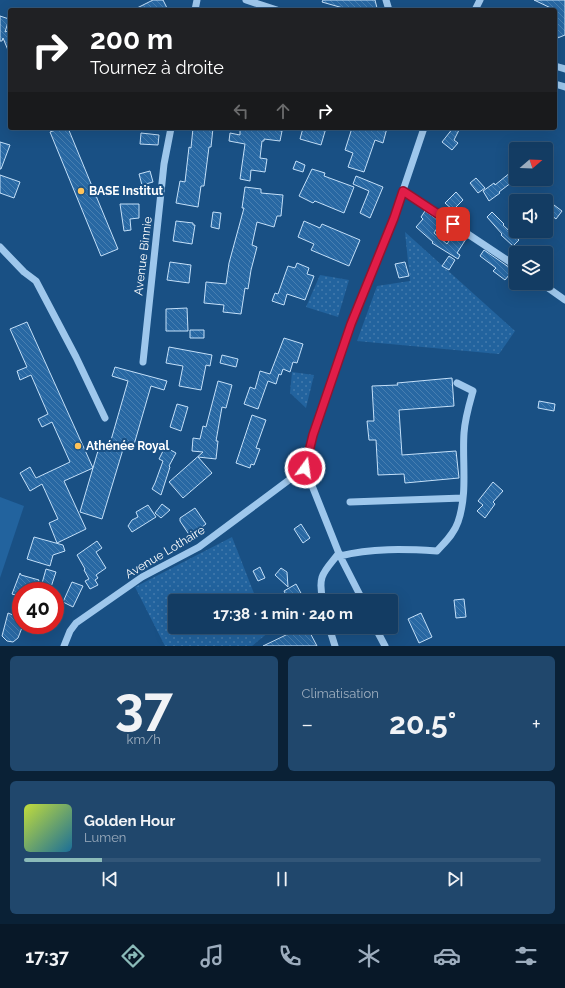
<!DOCTYPE html>
<html lang="fr">
<head>
<meta charset="utf-8">
<style>
  body { margin:0; font-family:Raleway,sans-serif; background:#20476c; color:#f1f3f6; height:100vh; display:flex; flex-direction:column; font-size:15px; white-space:nowrap }
  * { box-sizing:border-box; margin:0 }
  p { font-size:13px; color:#9dadbe }
  .icon { flex:none; width:22px; height:22px; fill:none; stroke:currentColor; stroke-width:2; stroke-linecap:round; stroke-linejoin:round }
  .map { position:relative; height:646px; overflow:hidden }
  .side { display:flex; flex-direction:column; gap:10px; padding:10px; background:#0a2136; flex:1 }
  .side>* { flex:none }
  .top-card { position:absolute; left:8px; top:8px; width:549px; height:122px; border-radius:4px; box-shadow:0 4px 16px #0002,0 0 0 1px #325678; background:#202124; color:#fff; overflow:hidden }
  .needle { width:26px; rotate:71deg }
  .buttons { position:absolute; left:509px; top:142px; display:grid; gap:8px }
  .buttons a { display:grid; place-items:center; width:44px; height:44px; border-radius:4px; background:#133c63; box-shadow:0 4px 16px #0002,0 0 0 1px #325678; font-size:20px }
  .speed { position:absolute; left:12px; top:582px; display:flex; gap:8px; font-size:20px; font-weight:700; text-align:center }
  .speed>* { display:grid; place-content:center; width:52px; height:52px; border-radius:50%; background:#133c63; box-shadow:0 4px 16px #0002,0 0 0 1px #325678; line-height:1 }
  .speed .limit { border:6px solid #d22; background:#fff; color:#111 }
  .pin { position:absolute; display:grid; place-items:center; width:34px; height:34px; color:#fff; margin:-17px; border-radius:8px; box-shadow:0 2px 6px #0006 }
  .me { position:absolute; width:44px; margin:-22px; rotate:14deg; stroke-linejoin:round; filter:drop-shadow(0 0 3px #0008) }
  .turn { display:flex; align-items:center; gap:14px; height:84px; padding:0 16px; font-size:18px }
  .turn .icon { width:52px; height:52px; stroke-width:2.5 }
  .turn b { display:block; font-size:28px; line-height:34px }
  .lanes { display:flex; align-items:center; height:38px; padding:0 16px; background:#0003; justify-content:center; gap:20px; direction:ltr }
  .lanes .off { opacity:.35 }
  .big { font-size:30px; font-weight:700; line-height:1.1 }
  .side .card { flex:1; display:flex; flex-direction:column; justify-content:center; gap:6px; min-width:0; padding:0 14px; border-radius:6px; background:#20476c }
  .side .dial { align-items:center; gap:0 }
  .dial b { font-size:52px; line-height:1 }
  .song { display:flex; align-items:center; gap:12px }
  .cover { width:48px; height:48px; border-radius:6px; background:linear-gradient(135deg,hsl(70 70% 55%),hsl(200 70% 35%)) }
  .played { height:4px; border-radius:2px; background:linear-gradient(90deg,#8bbbb9 15%,#325678 15%) }
  .keys { display:flex; justify-content:space-around; direction:ltr }
  .heat { display:flex; justify-content:space-between; align-items:center; font-size:22px; direction:ltr }
  .side .tiles { flex:1; display:grid; gap:10px; grid-template-columns:1fr 1fr }
  .card:last-child { grid-column:span 2 }
  .trip { position:absolute; left:168px; top:594px; width:230px; height:40px; border-radius:4px; background:#133c63; box-shadow:0 4px 16px #0002,0 0 0 1px #325678; font-weight:700; line-height:40px; text-align:center }
  .tab-bar { display:flex; height:64px; justify-content:space-around; align-items:center; background:#081828; color:#9dadbe }
  .tab-bar .icon { width:28px; height:28px }
  .tab-bar .on { color:#8bbbb9 }
  .tab-bar b { font-size:18px; color:#f1f3f6 }
  .map>svg:first-child { display:block }
</style>
</head>
<body>
<div class="map">
<svg width="565" height="646" viewBox="0 0 565 646">
  <defs>
    <pattern id="park-dots" width="8" height="8" patternUnits="userSpaceOnUse"><rect width="8" height="8" fill="#22639e"/><path d="M2 2h.1M6 6h.1" fill="none" stroke="#437aad" stroke-width="1.8" stroke-linecap="round"/></pattern>
    <pattern id="building-back-hatch" width="6" height="6" patternUnits="userSpaceOnUse"><rect width="6" height="6" fill="#2868a3"/><path d="M-1 5l2 2M0 0l6 6M5-1l2 2" fill="none" stroke="#487fb1"/></pattern>
  </defs>
  <rect width="100%" height="100%" fill="#195084"/>
  <path fill="#22639e" d="M0,497L24,506L0,578Z"/>
  <path fill="url(#park-dots)" d="M405,232L515,331L499,354L357,341L377,286L410,281Z
    M320,275L349,280L338,317L306,307Z
    M292,372L314,375L306,408L290,393Z
    M232,537L257,601H175V627H267L269,632L252,646H165L135,587Z"/>
  <path fill="url(#building-back-hatch)" stroke="#c4e0f9" d="M153,0H163L168,10H133Z
    M323,0H375L377,8L372,10H350L322,2Z
    M534,0H565V35L555,39V18L557,12L555,10Z
    M0,16L9,19L5,32L10,30V55L3,38L2,41H0Z
    M61,128H68L118,249L101,256L50,132Z
    M193,128H213L211,147H209L204,186H201L198,207L176,203L180,181L185,182L189,147L191,148Z
    M240,128H269V129L282,131L280,141L264,139V141H262L260,158L267,159L265,172L251,170L250,181L240,179L245,144L229,141L230,133L240,135Z
    M303,128H326L321,145L300,139Z
    M352,128H387L383,143L375,140L364,172L348,167L353,153L345,150Z
    M453,128H460L454,140L458,143L452,150L442,142Z
    M141,133L159,135L158,145L140,144Z
    M0,142L10,145L1,169H0Z
    M296,161L305,165L303,172L293,169Z
    M312,169L325,173L324,176L354,187L344,213L315,201L313,203L299,196Z
    M150,171L153,182L142,185L139,174Z
    M511,172L516,179L499,192L500,193L489,201L483,191L494,183L495,185Z
    M0,175L20,182L14,198L0,193Z
    M356,176L383,187L370,218L360,213L369,191L353,184Z
    M476,178L485,188L478,193L470,183Z
    M245,187L261,189V193L283,195L281,216H277L274,227L257,222L252,245L257,247L251,270L248,289L245,288L241,314L223,312L224,305L204,303L206,282L226,284L229,263L244,208H242Z
    M456,192L463,200L453,210L445,203Z
    M546,199L562,211L556,219L546,211Z
    M120,204H139V218L130,219L131,230L124,231Z
    M425,211L441,222L434,233L447,244L455,232L466,239L457,253L460,255L458,259L432,243L433,242L416,227L423,219L421,217Z
    M213,212L221,213L219,229L211,227Z
    M492,212L504,224L503,225L519,240L513,246L501,235L502,234L487,217Z
    M176,221L193,223V225H195L192,244L173,241Z
    M304,221L320,228L322,224L360,240L349,266L311,250L314,244L298,237Z
    M484,250L513,270L505,280L493,271L496,268L480,256Z
    M449,256L455,260L449,270L442,266Z
    M170,262L191,265L189,283L167,280Z
    M405,262L409,276L399,278L395,264Z
    M297,263L309,268L307,274L314,276L305,300L287,294L284,305L272,301L275,293L278,294L288,266L295,268Z
    M187,308L188,331H166V309Z
    M27,322L93,468L64,481L86,529L57,543L49,523L58,519L42,484L30,491L20,473L30,467L36,478L70,462L52,422L42,427L38,419L48,414L31,375L20,380L17,371L27,367L10,329Z
    M190,330H204V338H190Z
    M284,338L303,344L297,363L293,362L290,372L283,369L281,375L279,374L276,384L268,381L258,409L244,404L250,387L255,389L260,371L270,374Z
    M169,347L212,355L210,366L206,365L201,390L179,386L183,366L166,363Z
    M222,355L238,359L236,367L220,363Z
    M115,367L167,381L164,390L151,386L133,448L124,446L102,519L80,512L100,444L109,447L128,381L112,376Z
    M452,378L454,406L399,410L402,455L456,451L459,478L405,483L404,474L378,475L376,440H369L367,421H374L372,386L398,385L397,383Z
    M218,381L232,385L226,408L222,407L216,441H218L216,459L198,457L212,473L183,498L169,482L203,452L192,451L193,438L200,439L203,426L206,427Z
    M539,401L555,404L554,411L538,408Z
    M177,404L188,407L181,431L170,427Z
    M252,415L266,420L256,448L260,449L254,465L251,464L250,468L236,463Z
    M165,447L176,453L169,466L170,467L161,495L152,489L155,483L163,461L159,459Z
    M493,482L503,491L493,502L495,504L485,518L477,511L483,505L478,501Z
    M162,504L170,510L161,518L155,513Z
    M148,505L156,517L132,532L128,526L132,520L138,517L136,512Z
    M195,508L206,524L190,536L180,521V518Z
    M301,524L310,538L303,543L294,529Z
    M34,537L63,545L65,551L53,555L50,566L27,559Z
    M97,541L102,548L96,552L106,568L96,575L98,578L95,580L98,585L90,589L85,581L89,579L84,570L85,569L77,555Z
    M260,567L265,578L258,581L253,571Z
    M281,568L287,572L288,587L275,575Z
    M46,569L56,572L50,590L41,587Z
    M20,573L21,575L39,580L36,587L28,585L26,591H21V625H23L18,638L13,642L7,641L2,636L8,613L13,615L19,596L12,594Z
    M72,582L83,586L73,607L63,602Z
    M296,584L302,595L289,601L284,591Z
    M464,599L466,617L456,618L454,600Z
    M421,613L432,637L419,643L408,619Z
    M284,627H307L317,646H263L288,634Z"/>
  <g fill="none" stroke-linecap="round" stroke-linejoin="round">
    <path stroke="#9ec7ec" stroke-width="7" d="M246,0L277,10
      M386,0L389,10
      M195,10L197,0
      M475,10L480,0
      M555,66L565,69
      M555,84L565,87
      M403,191L516,266
      M0,247L24,272L36,281L76,357L105,418
      M541,283L565,300
      M143,362L164,164L171,128
      M305,468L313,435L351,324L394,217L424,128
      M305,468L340,556L363,601
      M350,502L463,498
      M340,556C371,548 405,549 437,551C445,542 454,534 458,522C468,493 462,462 464,433C465,418 469,405 473,391L457,383
      M323,601C317,575 324,572 339,553
      M329,627L335,646
      M375,627L385,646
      M64,646L70,631L76,623L142,577L199,547L305,468"/>
  </g>
  <g fill="none" stroke-linecap="round" stroke-linejoin="round">
    <g stroke="#92132f" stroke-width="10">
      <path id="route" d="M305,468L313,435L351,324L394,218L403,191L453,224"/>
    </g>
    <use href="#route" stroke="#e11d48" stroke-width="7"/>
  </g>
  <g fill="#ffc359" stroke="#195084" stroke-width="1.5">
    <circle cx="81" cy="191" r="4"/>
    <circle cx="78" cy="446" r="4"/>
  </g>
  <g text-anchor="middle" dominant-baseline="central" stroke-width="4" stroke-linejoin="round" paint-order="stroke">
    <g font-size="12" font-weight="bold" fill="#fff" stroke="#195084" text-anchor="start">
      <text x="89" y="191">BASE Institut</text>
      <text x="86" y="446">Athénée Royal</text>
    </g>
    <g font-size="12" fill="#fff" stroke="#195084">
      <text transform="translate(143 256) rotate(-83)">Avenue Binnie</text>
      <text transform="translate(165 552) rotate(-31)">Avenue Lothaire</text>
    </g>
  </g>
</svg>
<div class="buttons">
<a><svg class="needle" viewBox="-14 -14 28 28"><path d="M0-13l5 13h-10z" fill="#e53935"/><path d="M0 13l5-13h-10z" fill="#9dadbe"/></svg></a>
<a><svg class="icon" aria-label="sound" viewBox="0 0 24 24"><path d="M4 9h4l5-4v14l-5-4H4zM17 9q2 3 0 6"/></svg></a>
<a><svg class="icon" aria-label="layers" viewBox="0 0 24 24"><path d="M12 4l9 5-9 5-9-5zM3 14l9 5 9-5"/></svg></a>
</div>
<div class="speed"><div class="limit">40</div></div>
<div class="pin" style="left:453px;top:224px;background:#d93025"><svg class="icon" aria-label="arrive" viewBox="0 0 24 24"><path d="M6 21V4h12l-3 4 3 4H6"/></svg></div>
<svg class="me" style="left:305px;top:468px" viewBox="-20 -20 40 40"><circle r="17" fill="#e11d48" stroke="#fff" stroke-width="3"/><path d="M0-11L8 9 0 5-8 9z" fill="#fff"/></svg>
<div class="trip">17:38 · 1 min · 240 m</div>
<div class="top-card">
<div class="turn"><svg class="icon" aria-label="right" viewBox="0 0 24 24"><path d="M7 20v-9h11M14 6l5 5-5 5"/></svg><div><b>200 m</b>Tournez à droite</div></div>
<div class="lanes"><svg class="icon off" aria-label="left" viewBox="0 0 24 24"><path d="M17 20v-9H6M10 6l-5 5 5 5"/></svg><svg class="icon off" aria-label="ahead" viewBox="0 0 24 24"><path d="M12 20V5M6 11l6-6 6 6"/></svg><svg class="icon" aria-label="right" viewBox="0 0 24 24"><path d="M7 20v-9h11M14 6l5 5-5 5"/></svg></div>
</div>
</div>
<section class="side">
<div class="tiles">
<div class="card dial"><b>37</b><p>km/h</p></div>
<div class="card"><p>Climatisation</p>
<div class="heat"><a>−</a><b class="big">20.5°</b><a>+</a></div>
</div>
<div class="card">
<div class="song"><i class="cover"></i><div><b>Golden Hour</b><p>Lumen</p></div></div>
<div class="played"></div>
<div class="keys"><svg class="icon" aria-label="previous" viewBox="0 0 24 24"><path d="M18 5L8 12l10 7zM5 5v14"/></svg><svg class="icon" aria-label="pause" viewBox="0 0 24 24"><path d="M8 5v14M16 5v14"/></svg><svg class="icon" aria-label="next" viewBox="0 0 24 24"><path d="M6 5l10 7-10 7zM19 5v14"/></svg></div>
</div>
</div>
</section>
<nav class="tab-bar">
<b>17:37</b>
<svg class="icon on" aria-label="directions" viewBox="0 0 24 24"><path d="M12 3l9 9-9 9-9-9zM9 14v-3h6M13 9l2 2-2 2"/></svg>
<svg class="icon" aria-label="music" viewBox="0 0 24 24"><path d="M9 18V5l10-2v13"/><circle cx="6" cy="18" r="3"/><circle cx="16" cy="16" r="3"/></svg>
<svg class="icon" aria-label="phone" viewBox="0 0 24 24"><path d="M5 4h4l2 5-3 2q2 4 5 5l2-3 5 2v4C11 20 4 13 5 4z"/></svg>
<svg class="icon" aria-label="climate" viewBox="0 0 24 24"><path d="M12 3v18M4 7l16 10M4 17L20 7"/></svg>
<svg class="icon" aria-label="car" viewBox="0 0 24 24"><path d="M5 17H2v-5l4-1 3-4h7l3 4 3 1v5h-3M9 17h6M6 11h13"/><circle cx="7" cy="17" r="2"/><circle cx="17" cy="17" r="2"/></svg>
<svg class="icon" aria-label="filters" viewBox="0 0 24 24"><path d="M4 7h16M4 17h16"/><circle cx="9" cy="7" r="2"/><circle cx="15" cy="17" r="2"/></svg>
</nav>
</body>
</html>
